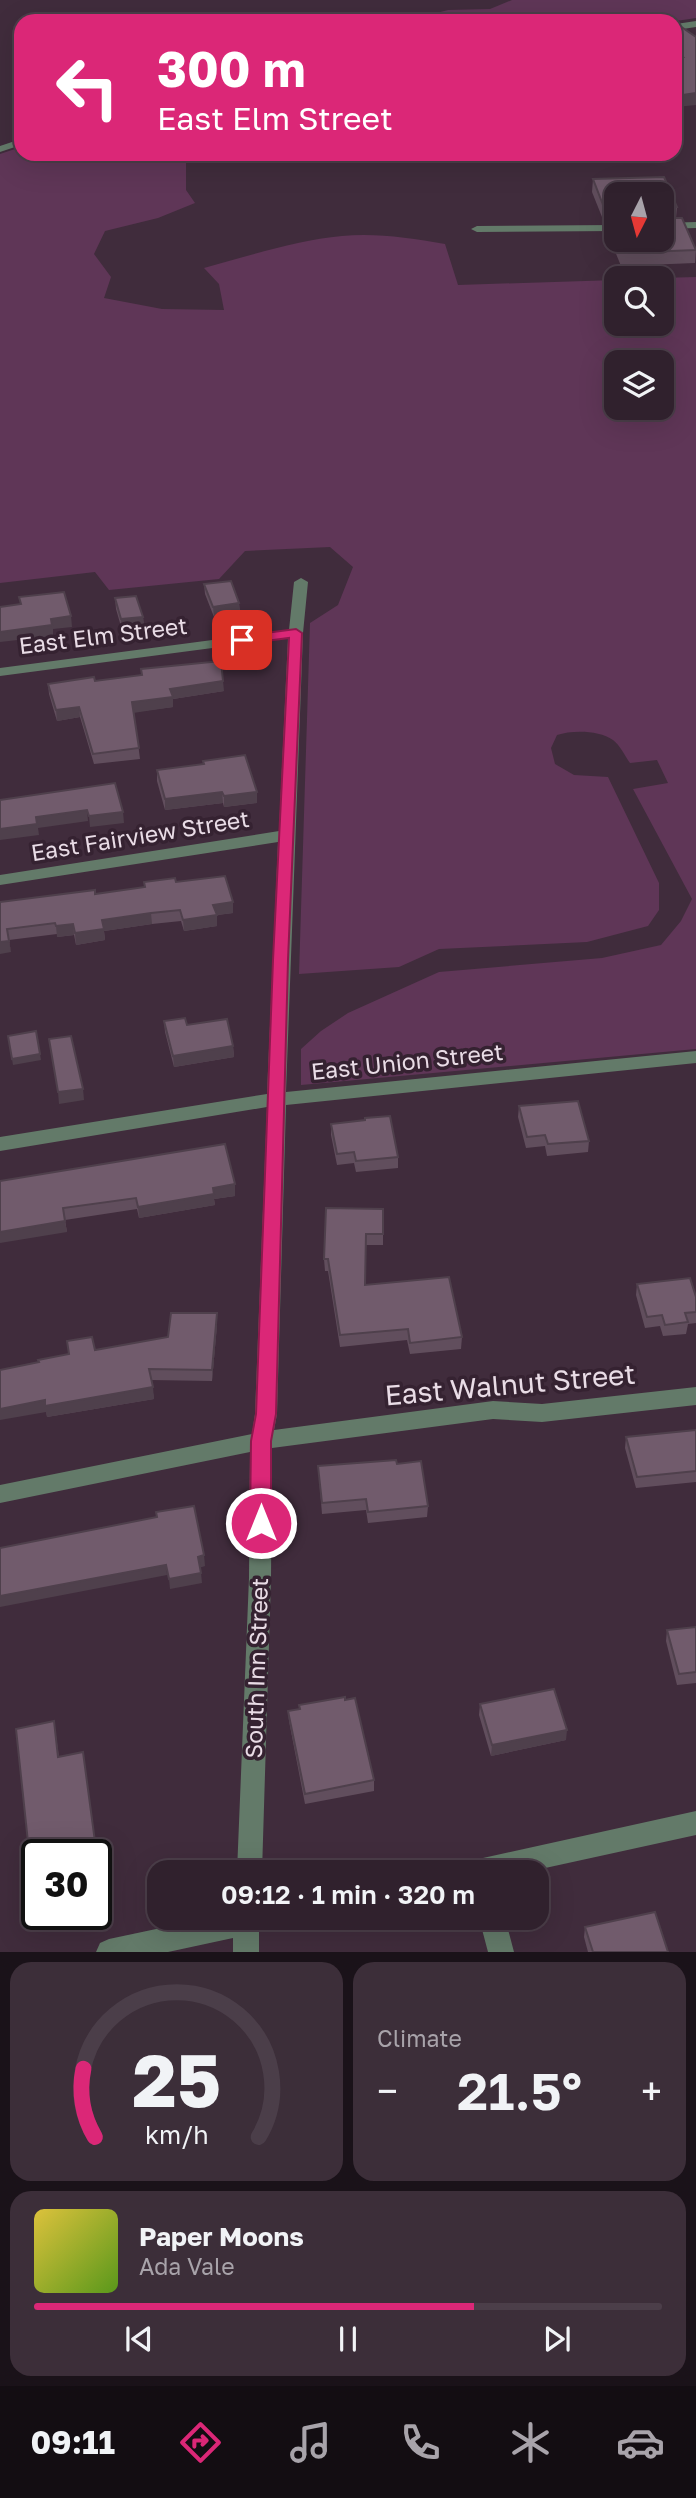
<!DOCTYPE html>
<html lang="en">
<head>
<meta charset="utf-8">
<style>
  body { margin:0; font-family:"Golos Text",sans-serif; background:#3c2e39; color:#f1f3f6; height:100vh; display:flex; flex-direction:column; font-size:26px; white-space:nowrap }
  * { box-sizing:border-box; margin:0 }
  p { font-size:23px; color:#a8a3aa }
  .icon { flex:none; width:38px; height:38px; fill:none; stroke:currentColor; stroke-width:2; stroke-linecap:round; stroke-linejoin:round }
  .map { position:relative; height:1952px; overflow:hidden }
  .drawer { display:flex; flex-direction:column; gap:10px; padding:10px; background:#1a1219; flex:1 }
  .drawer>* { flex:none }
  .guide { position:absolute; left:14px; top:14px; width:668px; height:147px; border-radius:21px; box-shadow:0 7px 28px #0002,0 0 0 2px #4b3e49; background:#db2777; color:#fff; overflow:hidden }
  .needle { width:46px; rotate:186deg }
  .buttons { position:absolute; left:604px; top:182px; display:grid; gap:14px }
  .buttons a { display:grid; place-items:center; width:70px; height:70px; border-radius:14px; background:#30212d; box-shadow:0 7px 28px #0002,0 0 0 2px #4b3e49; font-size:35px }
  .speed { position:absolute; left:21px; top:1839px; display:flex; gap:14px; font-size:35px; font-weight:700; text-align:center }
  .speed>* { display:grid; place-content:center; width:91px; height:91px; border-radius:50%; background:#30212d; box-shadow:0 7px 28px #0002,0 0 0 2px #4b3e49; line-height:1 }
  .speed .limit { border:4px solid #111; border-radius:10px; background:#fff; color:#111 }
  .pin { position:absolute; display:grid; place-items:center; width:60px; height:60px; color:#fff; margin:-30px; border-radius:14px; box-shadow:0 4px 10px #0006 }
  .me { position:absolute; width:77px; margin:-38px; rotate:0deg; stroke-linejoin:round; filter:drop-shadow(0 0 5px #0008) }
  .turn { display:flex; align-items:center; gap:24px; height:147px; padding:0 28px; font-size:32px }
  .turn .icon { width:91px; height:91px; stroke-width:2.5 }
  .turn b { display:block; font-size:49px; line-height:60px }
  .big { font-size:52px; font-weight:600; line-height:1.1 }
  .drawer .widget { flex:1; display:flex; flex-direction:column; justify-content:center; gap:10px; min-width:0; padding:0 24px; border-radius:21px; background:#3c2e39 }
  .drawer .dial { align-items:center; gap:0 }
  .dial svg { height:182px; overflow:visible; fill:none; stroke:#4b3e49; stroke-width:7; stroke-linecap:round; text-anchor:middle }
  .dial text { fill:#f1f3f6; stroke:none }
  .song { display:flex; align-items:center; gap:21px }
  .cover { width:84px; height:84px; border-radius:10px; background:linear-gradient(135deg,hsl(50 70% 55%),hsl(90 70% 35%)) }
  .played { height:7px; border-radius:4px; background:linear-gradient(90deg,#db2777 70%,#4b3e49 70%) }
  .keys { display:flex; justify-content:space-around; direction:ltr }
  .heat { display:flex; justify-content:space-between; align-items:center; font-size:38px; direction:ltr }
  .drawer .tiles { flex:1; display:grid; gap:10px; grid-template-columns:1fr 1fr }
  .widget:last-child { grid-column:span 2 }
  .trip { position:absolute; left:147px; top:1860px; width:402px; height:70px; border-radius:21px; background:#30212d; box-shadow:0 7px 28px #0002,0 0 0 2px #4b3e49; font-weight:600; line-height:70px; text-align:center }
  .menu { display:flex; height:112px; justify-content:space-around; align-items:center; background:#130d12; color:#a8a3aa }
  .menu .icon { width:49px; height:49px }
  .menu .selected { color:#db2777 }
  .menu b { font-size:32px; color:#f1f3f6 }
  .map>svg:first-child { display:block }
</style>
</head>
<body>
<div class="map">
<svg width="696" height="1952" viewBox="0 0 696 1952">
  <rect width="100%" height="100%" fill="#402c3c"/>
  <path fill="#5f3657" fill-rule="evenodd" d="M512,0H696V18L676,21H406L448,10L490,9Z
    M21,147V154H186V190L195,203L158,218L105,231L94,254L111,277L104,298L162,309L224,310L219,284L204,268C249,256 296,240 342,236C377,233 410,238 445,244L458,285L616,280V324H662L661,278L696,277V1049L301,1085V1049L321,1031L348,1013L439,972L602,958L661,945L681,921L692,899L633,789L668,783L657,760L630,763C625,756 620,745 613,740C599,730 572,730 557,735L551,748L555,764L574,775L608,777L659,883V910L648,926L587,942L439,949L399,967L299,974L310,623L338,605L353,567L330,547L245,551L219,579L109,590L95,572L0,583V154ZM616,362H662V408H616Z"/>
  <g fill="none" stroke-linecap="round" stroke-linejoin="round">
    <path fill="#637a69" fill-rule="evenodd" d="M696,21V27L676,30V24Z
      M21,139V145L0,152V146Z
      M696,222V228L662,229V223Z
      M616,225V231L477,232L471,229L477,226Z
      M301,578L308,582L303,633L286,1092L696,1051V1063L286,1105L277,1414L274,1430L493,1401L542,1404L696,1387V1405L542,1422L493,1419L272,1448L271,1578L262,1872H237L249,1578L250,1452L0,1503V1485L252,1434L255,1414L267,1107L0,1151V1137L267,1094L278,842L0,885V875L279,831L288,638L0,676V668L289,630L294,582Z
      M696,1811V1835L527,1872H461L465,1863L474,1860Z
      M208,1918H280L276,1927L259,1932V1952H233V1938L168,1952H96L100,1943L109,1939Z
      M479,1918H505L514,1952H488Z"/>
  </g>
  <path fill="#614e5d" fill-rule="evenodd" d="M593,179L677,207L676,218L696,249L695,263L621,266L608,234L609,222H604L592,192ZM616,194L662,240H616Z
    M204,584L239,603L240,614L214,617L205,594Z
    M115,598L143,617L144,627L122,630L116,609Z
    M141,669L224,691L173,699V707L134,712L140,759L94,764L80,717L57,721L49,694L48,684L95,681L141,675Z
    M203,761L257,792V803L224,807L223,803L165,810L157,781V770L203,764Z
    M144,882H176L233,902V913L217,915V926L184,931L181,921L152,924L104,931L105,940L76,945L74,935L57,937V934L9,940L11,952L0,902L95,894L144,887Z
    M164,1021L187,1025L233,1046L234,1057L174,1067L165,1032Z
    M519,1106L589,1141L588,1152L547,1156L545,1146L526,1148L518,1117Z
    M331,1124L398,1157V1168L356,1172L354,1163L337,1165L331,1135Z
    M0,1181L235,1184V1196L214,1199L215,1205L139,1218L137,1209L65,1220L67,1232Z
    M383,1209V1245H366L365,1285L462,1337L461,1349L410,1354L407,1340L340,1347L328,1271H325L324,1259Z
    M637,1284L696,1297V1323L688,1324L686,1334L663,1336L660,1326L645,1328L636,1295Z
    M217,1313V1325L212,1381L151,1380L154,1399L47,1417L39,1362L95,1350L168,1337Z
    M696,1430V1482L636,1488L625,1448L626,1437Z
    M397,1464L428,1506L427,1517L368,1523L366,1510L322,1514L318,1466Z
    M696,1627V1683L677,1685L666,1641L667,1630Z
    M345,1700L374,1780V1791L305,1804L289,1721L288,1711L299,1709V1705Z
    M480,1704L566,1740L491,1756L479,1715Z
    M54,1721L59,1757L83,1752L102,1893L96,1894V1855H37V1894H35L32,1880L16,1729Z
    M585,1927L668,1952H588L584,1937Z"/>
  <path fill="#4f404c" d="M696,93V105L676,107V96Z
    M239,603L240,614L214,617L213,607Z
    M71,616L72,627L53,629V636L0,642V632L51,619Z
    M143,617L144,627L122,630L121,619Z
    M223,681L224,691L173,699V707L133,713L132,702L170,689Z
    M79,707L80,717L57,721L56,710Z
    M222,792L223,803L165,810V799Z
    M257,792V803L224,807V796Z
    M87,810L88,821L38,828L39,835L0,840V829L36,817Z
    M123,812L124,823L90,827L89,816Z
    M233,902V913L217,915V926L184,931L183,920L213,905Z
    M151,913L152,924L104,931L105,940L76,945L75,933L102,920Z
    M73,924L74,935L57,937L56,926Z
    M9,941L11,952L0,954V942Z
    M233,1046L234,1057L174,1067L173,1056Z
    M40,1054L41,1060L13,1065L12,1059Z
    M83,1089L84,1100L59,1104L58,1092Z
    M235,1184V1196L214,1199L215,1205L139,1218L138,1207L213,1188Z
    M65,1221L67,1232L0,1243V1232Z
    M217,1313V1325L212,1381V1370Z
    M153,1387L154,1399L47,1417L45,1406Z
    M45,1400L46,1412L0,1420V1409Z
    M204,1555L205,1566L199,1568L198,1557Z
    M166,1565L167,1575L0,1607V1596Z
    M201,1573L202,1583L170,1589L169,1579Z
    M567,1730L566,1740L491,1756L492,1745Z
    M83,1752L102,1893L96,1894V1879Z"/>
  <path fill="#715b6c" stroke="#4f404c" stroke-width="2" d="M676,24H677L696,37V93L676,96V58L683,57L676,51Z
    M664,177L677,207L662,208V194H616V209L605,210L593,179Z
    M662,218H682L696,250L622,253L617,240H662Z
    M616,220V238L609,221Z
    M231,581L239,603L213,607L204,584Z
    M64,592L71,616L51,619L52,625L0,632V607L21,604L19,597Z
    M136,596L143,617L121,619L115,598Z
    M221,661L223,681L170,689L173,697L132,702L139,748L93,754L79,707L56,710L48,684L94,677L95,681L142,675L141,669Z
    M245,755L257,792L224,796L222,792L165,799L157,770L204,764L203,761Z
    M115,783L123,812L89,816L87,810L36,817L37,824L0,829V800Z
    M225,876L233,902L213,905L217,915L183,920L180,910L151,913L102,920L104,929L75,933L73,924L56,926L55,923L7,929L9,941L0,942V902L95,890V894L145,887L144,882L175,878L176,882Z
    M185,1018L187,1025L227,1019L233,1046L173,1056L164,1021Z
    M36,1031L40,1054L12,1059L8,1036Z
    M71,1036L83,1089L58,1092L49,1039Z
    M578,1101L589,1141L548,1144L545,1135L527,1137L519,1106Z
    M390,1116L398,1157L356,1161L354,1152L337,1154L331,1124L365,1120V1118Z
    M225,1144L235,1184L213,1188L214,1194L138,1207L136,1198L63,1208L65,1221L0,1232V1181Z
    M326,1208L383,1209V1234H366L365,1285L449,1277L462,1337L410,1343L408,1329L340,1335L328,1259H324Z
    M690,1278L696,1297V1312L685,1313L688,1322L665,1325L662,1315L647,1317L637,1284Z
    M171,1313H217L212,1370L149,1369L153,1387L45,1406V1400L0,1409V1370L39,1362L38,1360L69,1354L67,1341L92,1337L95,1350L168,1337Z
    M696,1430V1471L637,1477L626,1437Z
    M396,1460L397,1464L421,1461L428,1506L368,1512L366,1499L322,1503L318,1466Z
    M194,1506L204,1555L198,1557L201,1573L169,1579L166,1565L0,1596V1548L157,1517L156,1512Z
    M696,1627V1672L679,1674L667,1630Z
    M554,1689L567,1730L492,1745L480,1704Z
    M345,1697V1700L355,1698L374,1780L305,1794L288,1711L300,1709L299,1705Z
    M54,1721L58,1757L83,1752L100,1879H96V1855H37V1879L32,1880L16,1729Z
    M655,1912L668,1952H593L585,1927Z"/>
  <path fill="#db2777" stroke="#8e194d" stroke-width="2" d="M296,629L302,633L288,960L276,1414L271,1441V1523L268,1529L261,1532L253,1529L250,1523L251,1441L256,1414L273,960L289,638L242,644L235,640L242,636Z"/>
  <g text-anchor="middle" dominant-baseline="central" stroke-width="7" stroke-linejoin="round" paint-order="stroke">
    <g font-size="23" fill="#e9dce6" stroke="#352231">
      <text transform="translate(103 635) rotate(-7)">East Elm Street</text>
      <text transform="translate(140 835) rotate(-9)">East Fairview Street</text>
      <text transform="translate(407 1061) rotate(-6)">East Union Street</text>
      <text transform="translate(256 1668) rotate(-88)">South Inn Street</text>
    </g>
    <g font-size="28" fill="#e9dce6" stroke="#352231">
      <text transform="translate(510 1384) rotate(-5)">East Walnut Street</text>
    </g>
  </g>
</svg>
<div class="buttons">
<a><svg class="needle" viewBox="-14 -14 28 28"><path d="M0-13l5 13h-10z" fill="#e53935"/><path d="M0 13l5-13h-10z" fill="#a8a3aa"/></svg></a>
<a><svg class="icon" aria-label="search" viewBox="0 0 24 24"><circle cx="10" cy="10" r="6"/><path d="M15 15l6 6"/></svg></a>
<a><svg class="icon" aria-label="layers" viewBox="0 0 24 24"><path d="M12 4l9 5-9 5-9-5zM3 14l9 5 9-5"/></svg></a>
</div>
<div class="speed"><div class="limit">30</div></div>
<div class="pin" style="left:242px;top:640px;background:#d93025"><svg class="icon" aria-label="arrive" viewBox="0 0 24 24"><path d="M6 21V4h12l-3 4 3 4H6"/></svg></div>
<svg class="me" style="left:261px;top:1523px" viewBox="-20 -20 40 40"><circle r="17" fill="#db2777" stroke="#fff" stroke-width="3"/><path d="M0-11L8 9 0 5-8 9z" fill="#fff"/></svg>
<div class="trip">09:12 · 1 min · 320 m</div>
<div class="guide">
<div class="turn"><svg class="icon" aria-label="left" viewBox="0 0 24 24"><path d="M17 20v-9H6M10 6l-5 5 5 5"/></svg><div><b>300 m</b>East Elm Street</div></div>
</div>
</div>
<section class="drawer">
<div class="tiles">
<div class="widget dial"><svg viewBox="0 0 100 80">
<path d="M14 69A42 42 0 1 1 86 69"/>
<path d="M14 69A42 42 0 0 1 9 39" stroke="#db2777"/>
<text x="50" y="56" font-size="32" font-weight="700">25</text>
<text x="50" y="72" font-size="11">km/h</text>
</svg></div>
<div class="widget"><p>Climate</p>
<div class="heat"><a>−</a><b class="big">21.5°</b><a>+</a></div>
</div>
<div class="widget">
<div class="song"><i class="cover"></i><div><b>Paper Moons</b><p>Ada Vale</p></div></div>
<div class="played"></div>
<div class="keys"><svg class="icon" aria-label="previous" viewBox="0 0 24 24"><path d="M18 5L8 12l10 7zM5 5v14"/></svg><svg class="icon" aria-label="pause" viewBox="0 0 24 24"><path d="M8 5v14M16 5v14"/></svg><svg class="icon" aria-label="next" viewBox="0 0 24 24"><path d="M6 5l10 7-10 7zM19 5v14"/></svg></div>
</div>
</div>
</section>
<nav class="menu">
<b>09:11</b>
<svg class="icon selected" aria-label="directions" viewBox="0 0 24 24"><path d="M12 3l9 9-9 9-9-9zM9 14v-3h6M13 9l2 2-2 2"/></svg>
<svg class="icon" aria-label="music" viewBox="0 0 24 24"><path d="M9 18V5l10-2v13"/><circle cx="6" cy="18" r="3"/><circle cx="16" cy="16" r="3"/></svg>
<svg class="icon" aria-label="phone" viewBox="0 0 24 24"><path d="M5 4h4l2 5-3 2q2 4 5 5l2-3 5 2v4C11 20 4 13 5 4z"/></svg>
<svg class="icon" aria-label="climate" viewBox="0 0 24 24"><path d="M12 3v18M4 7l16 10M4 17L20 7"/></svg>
<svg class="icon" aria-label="car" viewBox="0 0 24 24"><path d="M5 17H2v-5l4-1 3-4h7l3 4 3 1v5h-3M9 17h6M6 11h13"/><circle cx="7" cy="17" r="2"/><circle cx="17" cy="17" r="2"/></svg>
</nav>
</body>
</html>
